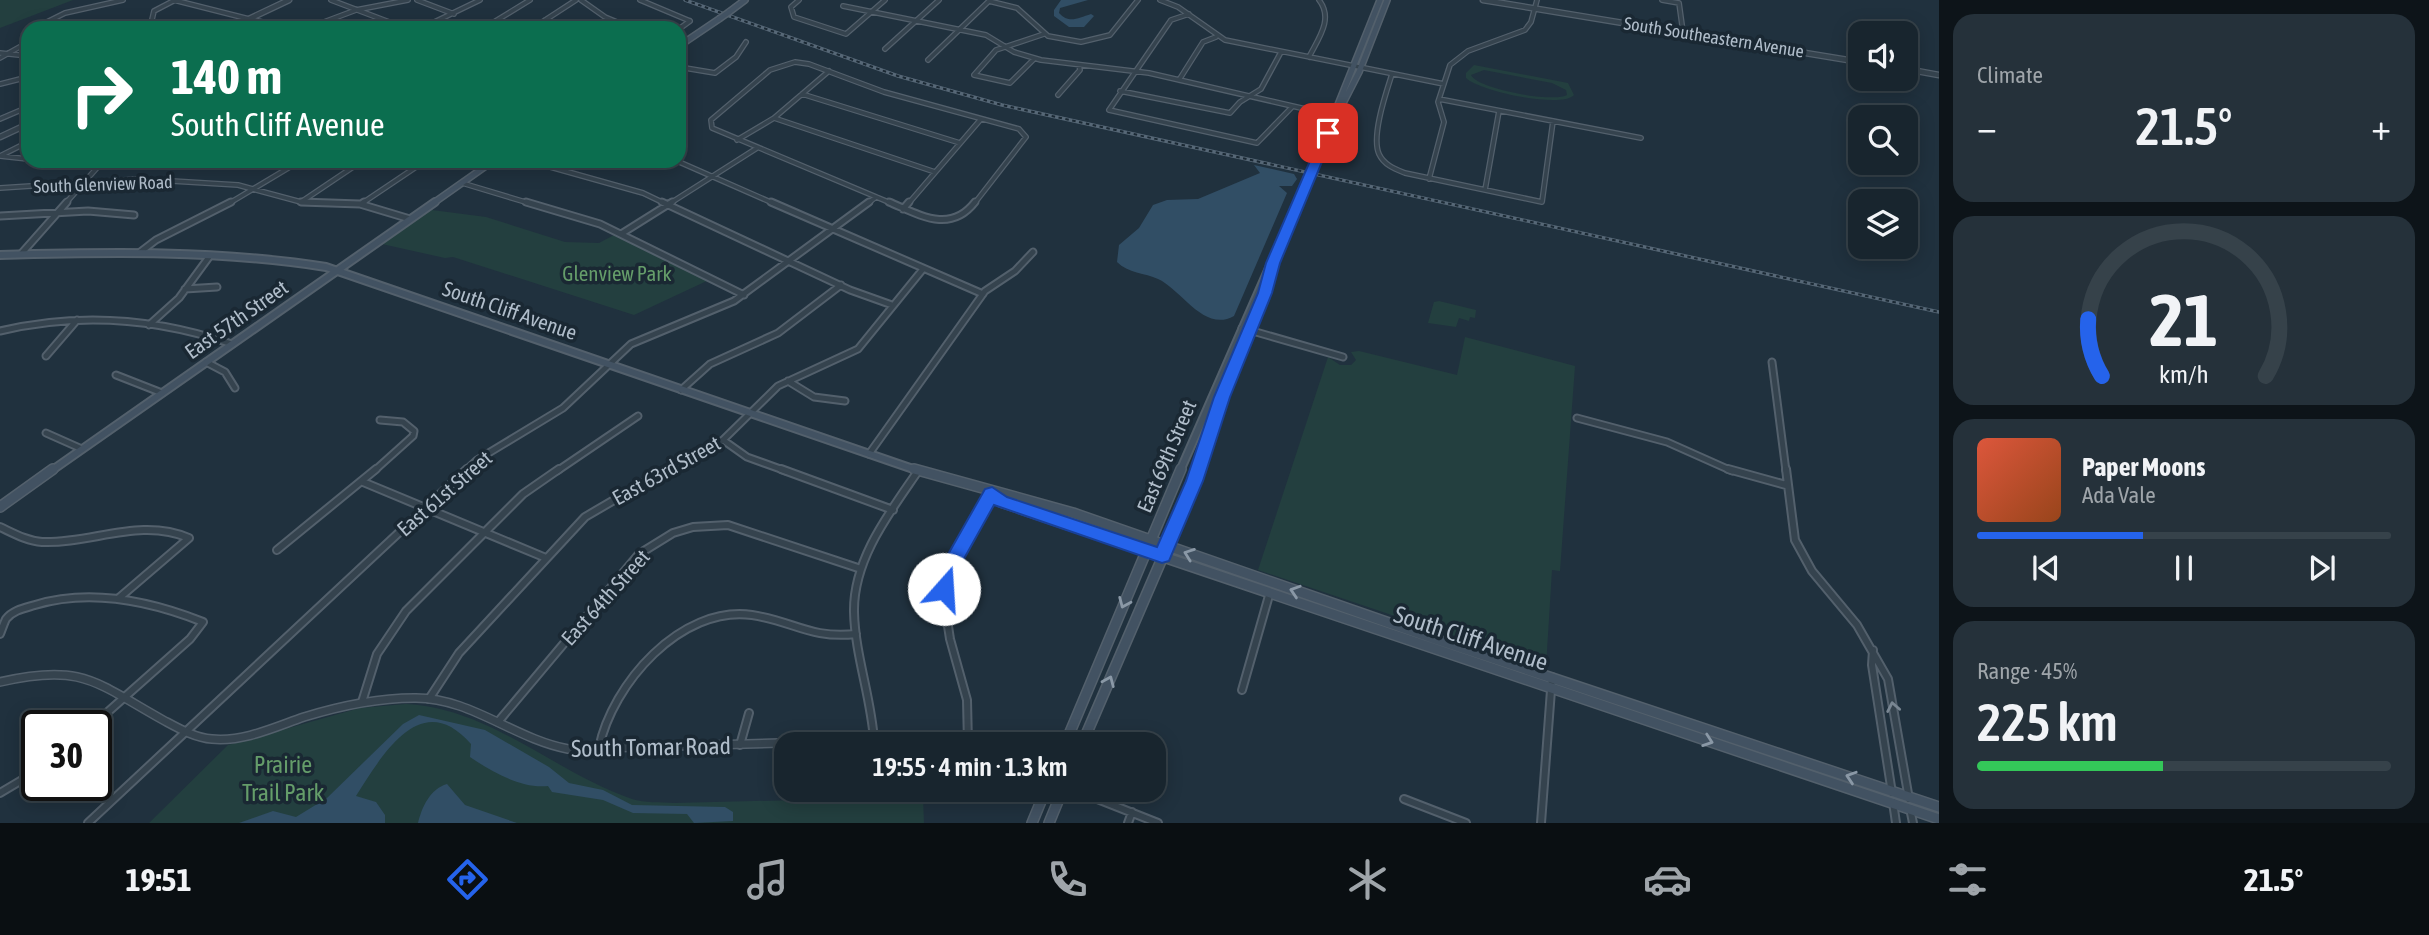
<!DOCTYPE html>
<html lang="en">
<head>
<meta charset="utf-8">
<style>
  body { margin:0; font-family:"Asap Condensed",sans-serif; background:#25313a; color:#f1f3f6; height:100vh; display:flex; flex-direction:column; font-size:26px; white-space:nowrap }
  * { box-sizing:border-box; margin:0 }
  p { font-size:23px; color:#9fa5aa }
  .icon { flex:none; width:38px; height:38px; fill:none; stroke:currentColor; stroke-width:2; stroke-linecap:round; stroke-linejoin:round }
  .map { position:relative; flex:1; overflow:hidden }
  .panel { display:flex; flex-direction:column; gap:14px; padding:14px; background:#0d1419; width:490px }
  .panel>* { flex:none }
  .guide { position:absolute; left:21px; top:21px; width:665px; height:147px; border-radius:21px; box-shadow:0 4px 18px #0003,0 0 0 2px #36424a; background:#0b6e4f; color:#fff; overflow:hidden }
  .tools { position:absolute; left:1848px; top:21px; display:grid; gap:14px }
  .tools a { display:grid; place-items:center; width:70px; height:70px; border-radius:14px; background:#18252e; box-shadow:0 4px 18px #0003,0 0 0 2px #36424a; font-size:35px }
  .speed { position:absolute; left:21px; top:710px; display:flex; gap:14px; font-size:35px; font-weight:700; text-align:center }
  .speed>* { display:grid; place-content:center; width:91px; height:91px; border-radius:50%; background:#18252e; box-shadow:0 4px 18px #0003,0 0 0 2px #36424a; line-height:1 }
  .speed .limit { border:4px solid #111; border-radius:10px; background:#fff; color:#111 }
  .pin { position:absolute; display:grid; place-items:center; width:60px; height:60px; color:#fff; margin:-30px; border-radius:14px; box-shadow:0 4px 10px #0006 }
  .me { position:absolute; width:77px; margin:-38px; rotate:19deg; stroke-linejoin:round; filter:drop-shadow(0 0 5px #0008) }
  .turn { display:flex; align-items:center; gap:24px; height:147px; padding:0 35px; font-size:32px }
  .turn .icon { width:91px; height:91px; stroke-width:2.5 }
  .turn b { display:block; font-size:49px; line-height:60px }
  .big { font-size:52px; font-weight:600; line-height:1.1 }
  .panel .widget { flex:1; display:flex; flex-direction:column; justify-content:center; gap:10px; min-width:0; padding:0 24px; border-radius:21px; background:#25313a }
  .panel .dial { align-items:center; gap:0 }
  .dial svg { height:182px; overflow:visible; fill:none; stroke:#36424a; stroke-width:7; stroke-linecap:round; text-anchor:middle }
  .dial text { fill:#f1f3f6; stroke:none }
  .song { display:flex; align-items:center; gap:21px }
  .cover { width:84px; height:84px; border-radius:10px; background:linear-gradient(135deg,hsl(10 70% 55%),hsl(20 70% 35%)) }
  .played { height:7px; border-radius:4px; background:linear-gradient(90deg,#2563eb 40%,#36424a 40%) }
  .keys { display:flex; justify-content:space-around; direction:ltr }
  .heat { display:flex; justify-content:space-between; align-items:center; font-size:38px; direction:ltr }
  .charge { height:10px; border-radius:5px; background:linear-gradient(90deg,#34c759 45%,#36424a 0) }
  .trip { position:absolute; left:774px; top:732px; width:392px; height:70px; border-radius:21px; background:#18252e; box-shadow:0 4px 18px #0003,0 0 0 2px #36424a; font-weight:600; line-height:70px; text-align:center }
  .dock { display:flex; height:112px; justify-content:space-around; align-items:center; background:#0a0f12; color:#9fa5aa }
  .dock .icon { width:49px; height:49px }
  .dock .active { color:#2563eb }
  .dock b { font-size:32px; color:#f1f3f6 }
  main { display:flex; flex:1; min-height:0 }
  .map>svg:first-child { display:block }
</style>
</head>
<body>
<main>
<div class="map">
<svg width="1939" height="823" viewBox="0 0 1939 823">
  <rect width="100%" height="100%" fill="#20313e"/>
  <path fill="#233f3f" fill-rule="evenodd" d="M0,0H73L0,28Z
    M1474,65L1568,83L1574,95C1561,109 1479,91 1466,78V73ZM1484,70L1552,83L1566,90L1567,95C1554,103 1477,89 1471,75Z
    M432,210L486,217L565,242L599,243L614,235L711,279L634,315L453,257L445,258L382,244Z
    M1439,301L1476,310L1475,318L1470,317L1469,321L1459,318L1456,327L1428,323L1434,302Z
    M1465,337L1575,366L1560,571L1552,570L1546,667L1258,570L1328,357L1340,365H1351L1356,360L1351,352L1359,351L1457,375Z
    M406,704C490,708 554,772 632,799C644,803 661,802 674,803L923,797L924,823H149L228,745L360,708Z"/>
  <path fill="#314e65" d="M1061,0H1088L1060,8L1059,13C1069,24 1078,18 1091,14L1094,16L1084,27H1069L1054,16V10Z
    M1254,165L1294,174L1297,179L1292,186H1279L1287,193L1234,316C1204,333 1181,289 1158,279C1145,273 1128,273 1117,262L1119,245L1139,228L1153,205L1167,200L1198,199L1260,173Z
    M419,715L485,730L549,767L569,783L603,790L632,805L725,807L733,812V821L694,823L687,814L633,813L603,800L552,792L548,786C522,789 492,772 470,757L471,744C421,687 383,754 356,796L376,802L385,815V823H239L273,811L296,817L327,798L403,724Z
    M447,784L465,805L517,823H418C422,807 430,789 447,784Z"/>
  <g fill="none" stroke-linecap="round" stroke-linejoin="round">
    <g stroke="#53606c" stroke-width="6">
      <path id="minor-far2" d="M174,0L249,19
        M331,0L405,28
        M417,0L454,14
        M581,0L605,17L629,27
        M640,0L690,21
        M799,0L791,7L794,17L846,34L885,0
        M1160,0L1178,7L1225,40L1444,84
        M1662,0L1679,3L1683,32
        M989,1L1017,8L1048,36L1081,42L1110,35L1138,0
        M843,6L986,35L1014,52L1041,60L1149,73L1314,111
        M1189,14L1171,20L1109,110L1257,143L1292,107
        M545,20L562,28
        M35,28L65,13L123,0
        M85,28L98,25L95,28
        M150,28L154,11L175,0
        M308,28L356,10L408,0
        M422,28L480,0
        M484,28L530,0
        M533,28L576,0
        M679,29L690,21
        M885,49L939,0
        M0,53L28,56
        M1309,57C1318,39 1334,19 1319,0
        M0,58L23,45L28,35
        M1034,59L1010,83L974,75L996,50L1044,34
        M928,60L990,0
        M679,67L715,73L736,57L746,42
        M1392,74C1386,93 1371,136 1379,154C1384,165 1395,169 1405,173L1542,202L1553,121
        M1179,80L1203,42L1216,37
        M0,84L28,77
        M1120,91L1230,113L1240,102L1261,89L1281,52
        M802,94L960,143
        M1058,95L1080,70L1079,65
        M1439,99L1641,138
        M774,118L935,172
        M0,119L28,107
        M737,140L774,118L829,71
        M0,156L28,142
        M0,156L28,159
        M529,161L643,193L666,204
        M677,161L775,204
        M556,168L566,161
        M1429,179L1444,122L1438,102L1450,65L1468,51L1525,30L1531,22L1537,0
        M462,183L532,204
        M0,188L139,179L238,185L301,202L352,204
        M1485,190L1499,111
        M301,202L362,161
        M65,204L103,161
        M228,204L300,161
        M361,204L425,161
        M669,204L757,148
        M867,204L876,197
        M893,204L712,128L711,120L770,70L795,62L809,64L884,92L1019,129L1026,137L974,204
        M908,204L981,119"/>
    </g>
    <g stroke="#53606c" stroke-width="9">
      <path id="minor-far1" d="M301,202L360,204L410,219
        M526,202L600,224L744,295
        M662,202L850,290L892,305
        M771,202L983,294
        M889,202C920,215 950,234 975,202
        M361,204L364,202
        M903,209L909,202
        M0,216L88,211L134,215
        M621,234L672,202
        M139,253L156,240L231,202
        M21,254L67,202
        M185,289L217,287
        M149,325L179,298L209,257
        M1242,328L1343,357
        M0,331C79,312 156,318 232,344
        M46,356L77,320
        M206,362L225,372L235,388
        M1772,362L1786,471
        M116,375L162,393
        M788,381L814,397L845,401
        M681,390L710,364L778,333L841,285
        M1577,418L1667,442L1732,471
        M46,433L82,449
        M723,440L747,457L786,471
        M869,454L985,291L1015,271L1033,252
        M374,471L413,436L414,431L403,422L380,420
        M465,471L477,460L563,408L631,344L734,301L869,202
        M557,471L638,416
        M664,471L723,440L778,386L858,349L923,269"/>
    </g>
    <g stroke="#53606c" stroke-width="10">
      <path id="minor" d="M781,469L893,510
        M1728,469L1786,485
        M1786,469L1795,540L1812,571L1857,625L1888,679L1909,799
        M363,482L546,558
        M0,527C13,533 27,541 42,542C92,544 140,517 189,538L119,598
        M277,550L376,469
        M0,634C2,629 4,623 6,619C13,610 25,608 35,605C91,588 150,601 203,622L190,639L92,726
        M1873,650L1872,665L1892,793
        M1242,690L1270,592
        M429,699L459,653L585,517L667,469
        M362,702L377,654L406,611L523,494L559,469
        M498,722L639,554L673,533L693,527L728,525L861,569
        M874,740C871,697 855,655 854,612C853,559 890,512 918,471
        M968,744L967,700L950,639L944,600L954,558L992,493
        M740,745L749,713
        M599,748C612,684 681,605 752,615C793,621 810,639 856,634
        M1072,789L1158,823
        M0,793L37,771
        M1404,799L1466,823
        M1893,802L1896,823
        M1910,808L1913,823
        M88,823L467,469
        M1128,823L1132,812
        M1541,823L1552,677"/>
    </g>
    <g stroke="#53606c" stroke-width="7">
      <path id="tertiary-far1" d="M1483,0L1860,62
        M249,19L284,28
        M230,28L289,0
        M1906,69L1939,75
        M0,137L28,124"/>
    </g>
    <g stroke="#53606c" stroke-width="10">
      <path id="tertiary" d="M0,682C82,663 95,682 163,720C178,728 195,738 212,739C244,742 275,727 304,717C340,706 376,698 414,698C470,697 514,739 568,749L918,739L955,744"/>
    </g>
    <g stroke="#53606c" stroke-width="8">
      <path id="secondary-far2" d="M729,12L745,0
        M679,46L719,19
        M1339,111L1359,72L1387,0
        M1313,167L1380,0
        M432,204L493,161
        M1298,204L1308,180"/>
    </g>
    <g stroke="#53606c" stroke-width="10">
      <path id="secondary-far1" d="M0,255C109,252 218,250 326,267L919,471
        M51,471L435,202
        M1180,471L1298,202
        M1195,471L1271,278"/>
    </g>
    <g stroke="#53606c" stroke-width="12">
      <path id="secondary" d="M914,469L1073,513L1435,639L1939,807
        M992,494L1001,502L1939,819
        M0,507L53,469
        M1065,744L1181,469
        M1082,744L1173,533L1196,469
        M1032,823L1046,789
        M1049,823L1063,789"/>
    </g>
    <use href="#minor-far2" stroke="#35434e" stroke-width="3.5"/>
    <use href="#minor-far1" stroke="#35434e" stroke-width="5"/>
    <use href="#minor" stroke="#35434e" stroke-width="6"/>
    <use href="#tertiary-far1" stroke="#35434e" stroke-width="4.5"/>
    <use href="#tertiary" stroke="#35434e" stroke-width="7"/>
    <use href="#secondary-far2" stroke="#425262" stroke-width="5"/>
    <use href="#secondary-far1" stroke="#425262" stroke-width="6"/>
    <use href="#secondary" stroke="#425262" stroke-width="9"/>
    <g stroke="#566776" stroke-width="3.5">
      <path id="rail" d="M685,0L898,76L1002,105L1939,312"/>
    </g>
    <use href="#rail" stroke="#1a2833" stroke-width="2" stroke-dasharray="3.5" stroke-linecap="butt"/>
    <g stroke="#53606c" stroke-width="8" stroke-linecap="butt">
      <path id="secondary-bridge" d="M719,19L729,12
        M1308,180L1313,167"/>
    </g>
    <use href="#secondary-bridge" stroke="#425262" stroke-width="5"/>
  </g>
  <defs><path id="oneway-chevron" d="M-2-3.5L2.5 0L-2 3.5" fill="none" stroke-width="1.6" stroke-linecap="round" stroke-linejoin="round" transform="scale(1.75)"/></defs>
  <g stroke="#8a98a6">
    <use href="#oneway-chevron" transform="translate(1189 554) rotate(-160)"/>
    <use href="#oneway-chevron" transform="translate(1295 591) rotate(-162)"/>
    <use href="#oneway-chevron" transform="translate(1124 603) rotate(113)"/>
    <use href="#oneway-chevron" transform="translate(1109 681) rotate(-67)"/>
    <use href="#oneway-chevron" transform="translate(1708 741) rotate(19)"/>
    <use href="#oneway-chevron" transform="translate(1851 777) rotate(-162)"/>
  </g>
  <use stroke="#798692" href="#oneway-chevron" transform="translate(1893 707) rotate(-101)"/>
  <path fill="#2563eb" stroke="#184099" stroke-width="2" d="M1328,129L1334,133L1280,263L1272,293L1230,397L1203,481L1169,561L1162,563L994,505L960,566L951,595H937L935,589L942,565L985,489L992,487L1007,497L1157,547L1186,481L1214,397L1258,293L1266,263L1322,133Z"/>
  <g text-anchor="middle" dominant-baseline="central" stroke-width="7" stroke-linejoin="round" paint-order="stroke">
    <g font-size="18" fill="#b0bdca" stroke="#1a2833">
      <text transform="translate(1714 37) rotate(9)">South Southeastern Avenue</text>
      <text transform="translate(103 184) rotate(-2)">South Glenview Road</text>
    </g>
    <g font-size="21" fill="#659d6a" stroke="#1a2833">
      <text x="617" y="273">Glenview Park</text>
    </g>
    <g font-size="21" fill="#b0bdca" stroke="#1a2833">
      <text transform="translate(510 310) rotate(19)">South Cliff Avenue</text>
      <text transform="translate(236 319) rotate(-35)">East 57th Street</text>
      <text transform="translate(1166 456) rotate(-67)">East 69th Street</text>
      <text transform="translate(666 470) rotate(-29)">East 63rd Street</text>
      <text transform="translate(444 493) rotate(-41)">East 61st Street</text>
      <text transform="translate(605 597) rotate(-48)">East 64th Street</text>
    </g>
    <g font-size="24" fill="#b0bdca" stroke="#1a2833">
      <text transform="translate(1471 638) rotate(18)">South Cliff Avenue</text>
      <text transform="translate(651 747) rotate(-1)">South Tomar Road</text>
    </g>
    <g font-size="24" fill="#659d6a" stroke="#1a2833">
      <text x="283" y="764">Prairie<tspan x="283" dy="28">Trail Park</tspan></text>
    </g>
  </g>
</svg>
<div class="tools">
<a><svg class="icon" aria-label="sound" viewBox="0 0 24 24"><path d="M4 9h4l5-4v14l-5-4H4zM17 9q2 3 0 6"/></svg></a>
<a><svg class="icon" aria-label="search" viewBox="0 0 24 24"><circle cx="10" cy="10" r="6"/><path d="M15 15l6 6"/></svg></a>
<a><svg class="icon" aria-label="layers" viewBox="0 0 24 24"><path d="M12 4l9 5-9 5-9-5zM3 14l9 5 9-5"/></svg></a>
</div>
<div class="speed"><div class="limit">30</div></div>
<div class="pin" style="left:1328px;top:133px;background:#d93025"><svg class="icon" aria-label="arrive" viewBox="0 0 24 24"><path d="M6 21V4h12l-3 4 3 4H6"/></svg></div>
<svg class="me" style="left:944px;top:589px" viewBox="-20 -20 40 40"><circle r="19" fill="#fff"/><path d="M0-13L10 11 0 6-10 11z" fill="#2563eb"/></svg>
<div class="trip">19:55 · 4 min · 1.3 km</div>
<div class="guide">
<div class="turn"><svg class="icon" aria-label="right" viewBox="0 0 24 24"><path d="M7 20v-9h11M14 6l5 5-5 5"/></svg><div><b>140 m</b>South Cliff Avenue</div></div>
</div>
</div>
<section class="panel">
<div class="widget"><p>Climate</p>
<div class="heat"><a>−</a><b class="big">21.5°</b><a>+</a></div>
</div>
<div class="widget dial"><svg viewBox="0 0 100 80">
<path d="M14 69A42 42 0 1 1 86 69"/>
<path d="M14 69A42 42 0 0 1 8 44" stroke="#2563eb"/>
<text x="50" y="56" font-size="32" font-weight="700">21</text>
<text x="50" y="72" font-size="11">km/h</text>
</svg></div>
<div class="widget">
<div class="song"><i class="cover"></i><div><b>Paper Moons</b><p>Ada Vale</p></div></div>
<div class="played"></div>
<div class="keys"><svg class="icon" aria-label="previous" viewBox="0 0 24 24"><path d="M18 5L8 12l10 7zM5 5v14"/></svg><svg class="icon" aria-label="pause" viewBox="0 0 24 24"><path d="M8 5v14M16 5v14"/></svg><svg class="icon" aria-label="next" viewBox="0 0 24 24"><path d="M6 5l10 7-10 7zM19 5v14"/></svg></div>
</div>
<div class="widget"><p>Range · 45%</p><b class="big">225 km</b><div class="charge"></div></div>
</section>
</main>
<nav class="dock">
<b>19:51</b>
<svg class="icon active" aria-label="directions" viewBox="0 0 24 24"><path d="M12 3l9 9-9 9-9-9zM9 14v-3h6M13 9l2 2-2 2"/></svg>
<svg class="icon" aria-label="music" viewBox="0 0 24 24"><path d="M9 18V5l10-2v13"/><circle cx="6" cy="18" r="3"/><circle cx="16" cy="16" r="3"/></svg>
<svg class="icon" aria-label="phone" viewBox="0 0 24 24"><path d="M5 4h4l2 5-3 2q2 4 5 5l2-3 5 2v4C11 20 4 13 5 4z"/></svg>
<svg class="icon" aria-label="climate" viewBox="0 0 24 24"><path d="M12 3v18M4 7l16 10M4 17L20 7"/></svg>
<svg class="icon" aria-label="car" viewBox="0 0 24 24"><path d="M5 17H2v-5l4-1 3-4h7l3 4 3 1v5h-3M9 17h6M6 11h13"/><circle cx="7" cy="17" r="2"/><circle cx="17" cy="17" r="2"/></svg>
<svg class="icon" aria-label="filters" viewBox="0 0 24 24"><path d="M4 7h16M4 17h16"/><circle cx="9" cy="7" r="2"/><circle cx="15" cy="17" r="2"/></svg>
<b>21.5°</b>
</nav>
</body>
</html>
